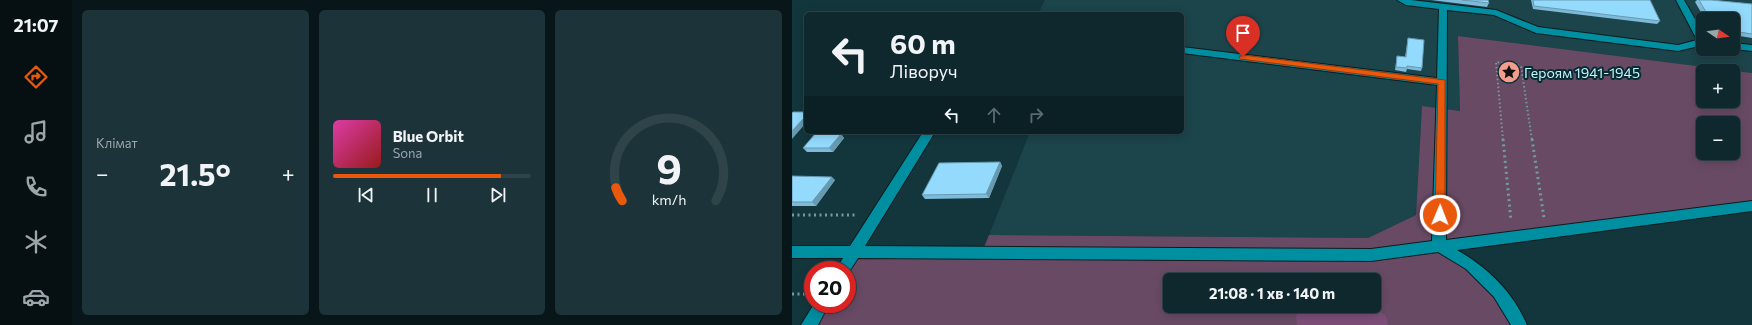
<!DOCTYPE html>
<html lang="uk">
<head>
<meta charset="utf-8">
<style>
  body { margin:0; font-family:Commissioner,sans-serif; background:#1c3439; color:#f1f3f6; height:100vh; display:flex; flex-direction:column; font-size:15px; white-space:nowrap }
  * { box-sizing:border-box; margin:0 }
  p { font-size:13px; color:#9ba6aa }
  .icon { flex:none; width:22px; height:22px; fill:none; stroke:currentColor; stroke-width:2; stroke-linecap:round; stroke-linejoin:round }
  .map { position:relative; flex:1; overflow:hidden }
  .sheet { display:flex; flex-direction:column; gap:10px; padding:10px; background:#081619; width:720px }
  .sheet>* { flex:none }
  .banner { position:absolute; left:12px; top:12px; width:380px; height:122px; border-radius:6px; box-shadow:0 2px 10px #0003,0 0 0 1px #2e4449; background:#0e282d; color:#f1f3f6; overflow:hidden }
  .needle { width:26px; rotate:103deg }
  .buttons { position:absolute; left:904px; top:12px; display:grid; gap:8px }
  .buttons a { display:grid; place-items:center; width:44px; height:44px; border-radius:6px; background:#0e282d; box-shadow:0 2px 10px #0003,0 0 0 1px #2e4449; font-size:20px }
  .speed { position:absolute; left:12px; top:261px; display:flex; gap:8px; font-size:20px; font-weight:700; text-align:center }
  .speed>* { display:grid; place-content:center; width:52px; height:52px; border-radius:50%; background:#0e282d; box-shadow:0 2px 10px #0003,0 0 0 1px #2e4449; line-height:1 }
  .speed .limit { border:6px solid #d22; background:#fff; color:#111 }
  .pin { position:absolute; display:grid; place-items:center; width:34px; height:34px; color:#fff; margin:-41px -17px; border-radius:50% 50% 50% 0; rotate:-45deg; box-shadow:0 0 4px #0007 }
  .pin .icon { rotate:45deg }
  .me { position:absolute; width:44px; margin:-22px; rotate:1deg; stroke-linejoin:round; filter:drop-shadow(0 0 3px #0008) }
  .turn { display:flex; align-items:center; gap:14px; height:84px; padding:0 20px; font-size:18px }
  .turn .icon { width:52px; height:52px; stroke-width:2.5 }
  .turn b { display:block; font-size:28px; line-height:34px }
  .lanes { display:flex; align-items:center; height:38px; padding:0 20px; background:#0003; justify-content:center; gap:20px; direction:ltr }
  .lanes .off { opacity:.35 }
  .big { font-size:30px; font-weight:700; line-height:1.1 }
  .sheet .card { flex:1; display:flex; flex-direction:column; justify-content:center; gap:6px; min-width:0; padding:0 14px; border-radius:6px; background:#1c3439 }
  .sheet .dial { align-items:center; gap:0 }
  .dial svg { height:104px; overflow:visible; fill:none; stroke:#2e4449; stroke-width:7; stroke-linecap:round; text-anchor:middle }
  .dial text { fill:#f1f3f6; stroke:none }
  .song { display:flex; align-items:center; gap:12px }
  .cover { width:48px; height:48px; border-radius:6px; background:linear-gradient(135deg,hsl(320 70% 55%),hsl(0 70% 35%)) }
  .played { height:4px; border-radius:2px; background:linear-gradient(90deg,#ea580c 85%,#2e4449 85%) }
  .keys { display:flex; justify-content:space-around; direction:ltr }
  .heat { display:flex; justify-content:space-between; align-items:center; font-size:22px; direction:ltr }
  .sheet .tiles { flex:1; display:grid; gap:10px; grid-template-columns:repeat(3,1fr) }
  .trip { position:absolute; left:371px; top:273px; width:218px; height:40px; border-radius:6px; background:#0e282d; box-shadow:0 2px 10px #0003,0 0 0 1px #2e4449; font-weight:700; line-height:40px; text-align:center }
  main { display:flex; flex:1; min-height:0 }
  .tabs { display:flex; flex-direction:column; width:72px; justify-content:space-around; align-items:center; background:#061012; color:#9ba6aa }
  .tabs .icon { width:28px; height:28px }
  .tabs .selected { color:#ea580c }
  .tabs b { font-size:18px; color:#f1f3f6 }
  .map>svg:first-child { display:block }
</style>
</head>
<body>
<main>
<nav class="tabs">
<b>21:07</b>
<svg class="icon selected" aria-label="directions" viewBox="0 0 24 24"><path d="M12 3l9 9-9 9-9-9zM9 14v-3h6M13 9l2 2-2 2"/></svg>
<svg class="icon" aria-label="music" viewBox="0 0 24 24"><path d="M9 18V5l10-2v13"/><circle cx="6" cy="18" r="3"/><circle cx="16" cy="16" r="3"/></svg>
<svg class="icon" aria-label="phone" viewBox="0 0 24 24"><path d="M5 4h4l2 5-3 2q2 4 5 5l2-3 5 2v4C11 20 4 13 5 4z"/></svg>
<svg class="icon" aria-label="climate" viewBox="0 0 24 24"><path d="M12 3v18M4 7l16 10M4 17L20 7"/></svg>
<svg class="icon" aria-label="car" viewBox="0 0 24 24"><path d="M5 17H2v-5l4-1 3-4h7l3 4 3 1v5h-3M9 17h6M6 11h13"/><circle cx="7" cy="17" r="2"/><circle cx="17" cy="17" r="2"/></svg>
</nav>
<section class="sheet">
<div class="tiles">
<div class="card"><p>Клімат</p>
<div class="heat"><a>−</a><b class="big">21.5°</b><a>+</a></div>
</div>
<div class="card">
<div class="song"><i class="cover"></i><div><b>Blue Orbit</b><p>Sona</p></div></div>
<div class="played"></div>
<div class="keys"><svg class="icon" aria-label="previous" viewBox="0 0 24 24"><path d="M18 5L8 12l10 7zM5 5v14"/></svg><svg class="icon" aria-label="pause" viewBox="0 0 24 24"><path d="M8 5v14M16 5v14"/></svg><svg class="icon" aria-label="next" viewBox="0 0 24 24"><path d="M6 5l10 7-10 7zM19 5v14"/></svg></div>
</div>
<div class="card dial"><svg viewBox="0 0 100 80">
<path d="M14 69A42 42 0 1 1 86 69"/>
<path d="M14 69A42 42 0 0 1 9 59" stroke="#ea580c"/>
<text x="50" y="56" font-size="32" font-weight="700">9</text>
<text x="50" y="72" font-size="11">km/h</text>
</svg></div>
</div>
</section>
<div class="map">
<svg width="960" height="325" viewBox="0 0 960 325">
  <rect width="100%" height="100%" fill="#13363c"/>
  <path fill="#1c444b" fill-rule="evenodd" d="M253,0H960V73L666,36L668,111L630,106L624,215L576,238L197,235L238,132H390V14H246ZM911,19H941V49H911Z"/>
  <path fill="#694a65" fill-rule="evenodd" d="M666,36L960,73V206L648,246L679,265L727,325H17L30,304H55V270L62,253L190,252L197,235L576,238L624,215L630,106L668,111ZM911,71H941V101H911ZM911,123H941V153H911ZM378,280H582V306H378Z"/>
  <path fill="#7c4e77" d="M514,306H581L594,316L596,325H505L504,316Z"/>
  <g fill="none" stroke-linecap="round" stroke-linejoin="round">
    <g stroke="#0d1b1e" stroke-width="2">
      <path id="minor" d="M605,0H619L704,10L746,27L886,45L905,40L884,0H892L911,33V45L886,51L744,33L702,15L655,10L654,240L960,201V211L665,250C695,267 721,292 735,325H719L702,297L674,269L646,252L579,261L66,258L55,275V270H44L51,258H0V246H58L131,132H143L73,246L579,249L640,241L645,85L390,53V47L645,78L647,9L614,5Z
        M941,43L960,45V51L941,49Z
        M22,304H37L26,325H9Z"/>
    </g>
    <path stroke="#719ba3" stroke-width="2" stroke-dasharray="1.5 2.5" stroke-linecap="butt" d="M711,140L704,62L729,66L740,140"/>
    <path stroke="#719ba3" stroke-width="3" stroke-dasharray="2 3.5" stroke-linecap="butt" d="M711,139L719,221
      M740,139L752,218
      M0,215H65
      M0,294H21"/>
    <use href="#minor" fill="#008ea1" fill-rule="evenodd"/>
  </g>
  <path fill="#7ebbda" d="M639,0H696L697,3L695,7Z
    M739,0H856L868,21L865,24L741,9Z
    M905,0H919L960,4V38L941,35V19H913L903,2Z
    M616,38L630,68L629,71L615,69L614,72L603,70L605,56L613,57Z
    M49,134L52,138L41,152H15L11,148Z
    M208,162L210,166L197,198L133,199L130,195Z
    M0,176L43,180L24,206H0Z"/>
  <path fill="#6799b1" d="M14,116V123L0,139V131Z
    M49,134L52,138L41,152L37,148Z
    M208,162L210,166L197,198L194,194Z
    M40,177L43,180L24,206L20,202Z"/>
  <path fill="#93dafd" stroke="#6799b1" d="M670,0H696L697,3Z
    M741,0H858L868,21L742,6Z
    M907,0H919L960,4V34L941,31V19H918Z
    M616,38L632,40L630,68L615,66V68L604,67L605,56L614,57Z
    M1,112H14V116L0,131V113Z
    M23,134H49L37,148H11Z
    M208,162L194,194L130,195L147,163Z
    M0,176L40,177L20,202H0Z"/>
  <path fill="#ea580c" stroke="#983908" d="M451,55L653,80V215L651,218L648,219L643,215L646,84L448,59L447,57Z"/>
  <defs>
    <g id="sight-disc" transform="scale(1.15)"><circle r="9.5" fill="#f49d8d" stroke="#072c32"/><path d="M0-6L1.8-2.2L6-1.7L2.9 1.2L3.7 5.4L0 3.3L-3.7 5.4L-2.9 1.2L-6-1.7L-1.8-2.2Z" fill="#111"/></g>
  </defs>
  <g fill-rule="evenodd">
    <use href="#sight-disc" x="717" y="72"/>
  </g>
  <g text-anchor="middle" dominant-baseline="central" stroke-width="4" stroke-linejoin="round" paint-order="stroke">
    <g font-size="14" fill="#c4f4fe" stroke="#072c32" text-anchor="start">
      <text x="732" y="72">Героям 1941-1945</text>
    </g>
  </g>
</svg>
<div class="buttons">
<a><svg class="needle" viewBox="-14 -14 28 28"><path d="M0-13l5 13h-10z" fill="#e53935"/><path d="M0 13l5-13h-10z" fill="#9ba6aa"/></svg></a>
<a>+</a>
<a>−</a>
</div>
<div class="speed"><div class="limit">20</div></div>
<div class="pin" style="left:451px;top:57px;background:#d93025"><svg class="icon" aria-label="arrive" viewBox="0 0 24 24"><path d="M6 21V4h12l-3 4 3 4H6"/></svg></div>
<svg class="me" style="left:648px;top:215px" viewBox="-20 -20 40 40"><circle r="17" fill="#ea580c" stroke="#fff" stroke-width="3"/><path d="M0-11L8 9 0 5-8 9z" fill="#fff"/></svg>
<div class="trip">21:08 · 1 хв · 140 m</div>
<div class="banner">
<div class="turn"><svg class="icon" aria-label="left" viewBox="0 0 24 24"><path d="M17 20v-9H6M10 6l-5 5 5 5"/></svg><div><b>60 m</b>Ліворуч</div></div>
<div class="lanes"><svg class="icon" aria-label="left" viewBox="0 0 24 24"><path d="M17 20v-9H6M10 6l-5 5 5 5"/></svg><svg class="icon off" aria-label="ahead" viewBox="0 0 24 24"><path d="M12 20V5M6 11l6-6 6 6"/></svg><svg class="icon off" aria-label="right" viewBox="0 0 24 24"><path d="M7 20v-9h11M14 6l5 5-5 5"/></svg></div>
</div>
</div>
</main>
</body>
</html>
